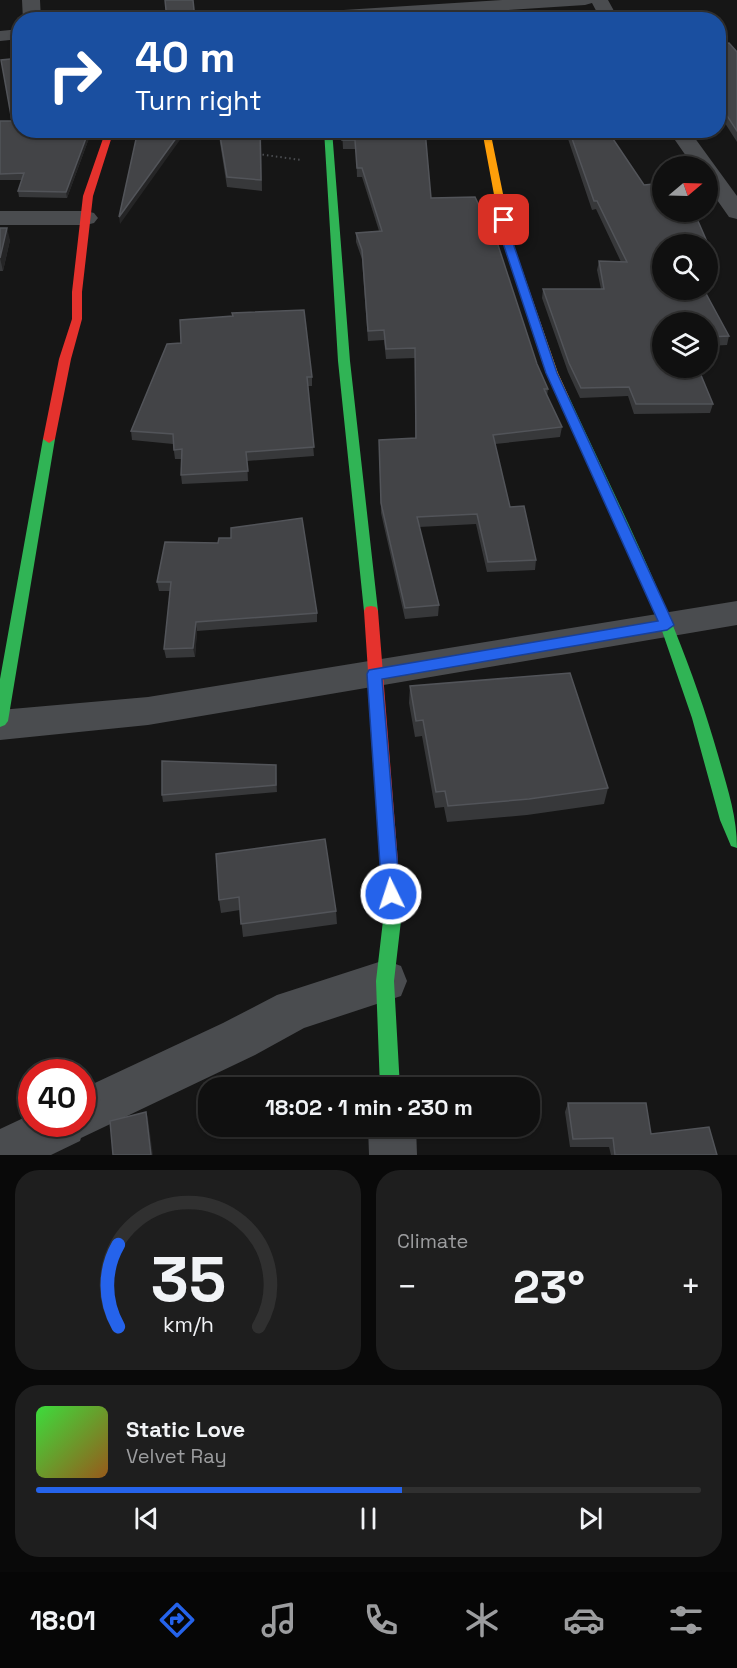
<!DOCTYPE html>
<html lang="en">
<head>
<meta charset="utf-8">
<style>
  body { margin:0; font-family:"Space Grotesk",sans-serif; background:#1e1e1e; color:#f1f3f6; height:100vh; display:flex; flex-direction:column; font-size:22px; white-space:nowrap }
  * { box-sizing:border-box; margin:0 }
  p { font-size:20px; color:#9c9d9f }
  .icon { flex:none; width:33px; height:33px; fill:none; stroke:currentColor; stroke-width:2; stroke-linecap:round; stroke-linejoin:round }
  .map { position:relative; height:1155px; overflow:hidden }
  .details { display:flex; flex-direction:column; gap:15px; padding:15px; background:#090909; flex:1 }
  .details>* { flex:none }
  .hud { position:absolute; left:12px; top:12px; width:714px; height:126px; border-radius:24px; box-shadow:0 2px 4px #0004,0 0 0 2px #303030; background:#1a4fa0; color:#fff; overflow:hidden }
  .needle { width:39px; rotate:71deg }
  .fabs { position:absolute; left:652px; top:156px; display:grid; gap:12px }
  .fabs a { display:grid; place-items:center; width:66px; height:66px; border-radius:50%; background:#101010; box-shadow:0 2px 4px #0004,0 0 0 2px #303030; font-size:30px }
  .speed { position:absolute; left:18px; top:1059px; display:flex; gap:12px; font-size:30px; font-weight:700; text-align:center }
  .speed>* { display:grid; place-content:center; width:78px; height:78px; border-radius:50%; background:#101010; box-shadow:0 2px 4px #0004,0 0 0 2px #303030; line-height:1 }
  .speed .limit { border:9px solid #d22; background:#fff; color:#111 }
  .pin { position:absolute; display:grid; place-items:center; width:51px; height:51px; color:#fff; margin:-26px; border-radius:12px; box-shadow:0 3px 9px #0006 }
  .me { position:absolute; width:66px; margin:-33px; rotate:356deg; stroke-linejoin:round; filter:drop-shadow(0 0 4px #0008) }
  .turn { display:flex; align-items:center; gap:21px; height:126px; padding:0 24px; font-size:27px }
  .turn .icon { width:78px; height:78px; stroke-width:2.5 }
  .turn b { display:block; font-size:42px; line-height:51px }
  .big { font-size:45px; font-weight:700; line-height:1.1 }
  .details .card { flex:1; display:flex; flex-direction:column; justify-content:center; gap:9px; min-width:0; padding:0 21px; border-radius:24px; background:#1e1e1e }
  .details .dial { align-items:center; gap:0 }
  .dial svg { height:156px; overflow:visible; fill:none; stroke:#303030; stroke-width:7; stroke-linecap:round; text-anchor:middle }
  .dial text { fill:#f1f3f6; stroke:none }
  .song { display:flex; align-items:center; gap:18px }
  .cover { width:72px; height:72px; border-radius:9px; background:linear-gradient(135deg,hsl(120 70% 55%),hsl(30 70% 35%)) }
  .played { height:6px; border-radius:3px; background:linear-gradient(90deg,#2563eb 55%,#303030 55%) }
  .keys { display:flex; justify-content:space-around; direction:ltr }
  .heat { display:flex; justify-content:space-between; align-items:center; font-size:33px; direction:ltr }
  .details .tiles { flex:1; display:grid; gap:15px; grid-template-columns:1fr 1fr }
  .card:last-child { grid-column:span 2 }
  .trip { position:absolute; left:198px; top:1077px; width:342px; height:60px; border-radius:24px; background:#101010; box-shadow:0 2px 4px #0004,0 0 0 2px #303030; font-weight:700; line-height:60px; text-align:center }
  .menu { display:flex; height:96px; justify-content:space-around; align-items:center; background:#060606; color:#9c9d9f }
  .menu .icon { width:42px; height:42px }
  .menu .on { color:#2563eb }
  .menu b { font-size:27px; color:#f1f3f6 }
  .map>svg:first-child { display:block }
</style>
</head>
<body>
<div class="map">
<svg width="737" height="1155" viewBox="0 0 737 1155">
  <rect width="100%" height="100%" fill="#161616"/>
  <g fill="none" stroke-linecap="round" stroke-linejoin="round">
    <path stroke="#4b4d51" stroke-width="2" stroke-dasharray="1.5 3" stroke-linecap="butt" d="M258,154L301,160"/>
    <path fill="#4a4c4f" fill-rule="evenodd" d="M22,0H40L41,20H23Z
      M502,0H608L619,20H601L592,3L585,5L356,20H256L264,15Z
      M20,29V39L0,41V31Z
      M668,130H689L737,196V219L729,217L708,187V166H693Z
      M0,211H86L94,213L98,218L94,223L86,225H0Z
      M737,601V625L148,725L0,740V710L148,697Z
      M385,960L401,966L407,981L401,996L304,1028L255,1055L81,1138L80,1141L51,1155H0V1129L32,1114V1124H82V1089L223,1023L277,995Z
      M368,1126H416L417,1155H369Z"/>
    <path fill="#30b455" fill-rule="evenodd" d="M324,130H332L350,361L378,611L376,615H366L364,611L338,361Z
      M563,394L569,397C623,514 683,630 718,755C727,787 737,815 737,848L731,846L720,820L692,718L660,625L557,397Z
      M49,435L55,439L8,721L5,725L0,727V679L43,439Z
      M393,904L399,906L402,912L394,981L400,1088H380L376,981L384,912L387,906Z"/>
    <path fill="#ff9f0a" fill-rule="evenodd" d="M482,130H490L513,243L558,373L569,397L567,399H559L546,373L503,243Z"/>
    <path fill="#e5322d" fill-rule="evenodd" d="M106,130H114L93,196L82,292V319L71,359L55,439L49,443L43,439L59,359L72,319V292L83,196Z
      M371,606L376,607L378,611L402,912L399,918L393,920L387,918L384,912L364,611L366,607Z"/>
  </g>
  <path fill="#37383a" d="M718,44L737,52V142L721,117H718Z
    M0,121L20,130H92L67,198L19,197L18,191L22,180H0Z
    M218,130H261L262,191L227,187Z
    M342,130L431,198L537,364L548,389L547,396L562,427L560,437L495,444L510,507L536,560L535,570L487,572L476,524L419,527L439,605L438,616L405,619L381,513L379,440L415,438V358L386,359L384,340L368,341L362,259L356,242V233L379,231L362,177H357L356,149H343Z
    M565,130H607L663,244L729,336L727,345L708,346V322H663L713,404L710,413L634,414L628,396L580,398L568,372L542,298L543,289H601L597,270L599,261L621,262L596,209L592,210Z
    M0,228L10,240L3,271H0Z
    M708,245L711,251L709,260H708Z
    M232,313L312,377V386H308L314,456L247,461L248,481L182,484L181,475L182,459H175L173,444L132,440L131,431L181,343L232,316Z
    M165,542L317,613V622L197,631L195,657L166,658L164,649L170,591H159L157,582Z
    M410,686L608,788L604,804L527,815L447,822L444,807L435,808L422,736L415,737L409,703Z
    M276,772L277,792L163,802L162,795Z
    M216,854L336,911L337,924L243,937L240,910L221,913L219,900Z
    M568,1103L651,1134L717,1155H611L609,1147H570L565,1112Z"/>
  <path fill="#252526" d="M89,130H92L67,198L66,192Z
    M182,130H187L120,224L119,217Z
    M7,228L10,240L3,271L0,258Z
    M196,622L197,631L195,657L193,648Z
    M146,1112L148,1118L153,1155H151Z"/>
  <path fill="#434447" stroke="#525459" stroke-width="1.5" d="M165,0H193L195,20H167Z
    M729,43L737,52V131L722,108L718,109V44Z
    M20,58V130H89L66,192L18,191L24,173L0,174V121H12L1,60Z
    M138,130H182L119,217Z
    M219,130H260L261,180L227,177Z
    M342,130H425L431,198L475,197L498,245L537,364L548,389H544L562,427L493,435L510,507L524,506L536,560L488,562L477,514L417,517L439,605L405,608L381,503L379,440L416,438L415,348L386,349L384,330L368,331L362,250L356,233L382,231L362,168H357L355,140H342Z
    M569,130H607L644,185L663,183V212H694L708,244H663V290H704L729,336L708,337V322H663V368H698L713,404H636L629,387L581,388L569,363L543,289H604L599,261L627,262L597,201H594Z
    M0,228H7L0,258Z
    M304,310L312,377H307L314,447L246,452L248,471L181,475L182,449L174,450L173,434L131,431L167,344L181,343L180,320L233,316L232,313Z
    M302,518L317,613L196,622L193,648L164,649L171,582H157L165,542L218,543L219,538H231V528Z
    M570,673L608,788L529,799L448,806L445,791L436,792L423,720L416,721L410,686Z
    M162,761L276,765V785L162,795Z
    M325,839L336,911L241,924L239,897L219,900L216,854Z
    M568,1103H646L651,1134L709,1127L717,1155H615L613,1138L573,1139Z
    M146,1112L151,1155H113L110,1121Z"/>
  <path fill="#2563eb" stroke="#184099" stroke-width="1.5" d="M504,217L509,220L513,243L557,373L674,625L667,630L382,679L400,894L397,899L391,902L385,899L382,894L367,674L369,670L658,621L546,373L503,243L499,220Z"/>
</svg>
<div class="fabs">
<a><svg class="needle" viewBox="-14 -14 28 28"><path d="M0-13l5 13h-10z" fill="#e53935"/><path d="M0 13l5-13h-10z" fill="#9c9d9f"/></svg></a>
<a><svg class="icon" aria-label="search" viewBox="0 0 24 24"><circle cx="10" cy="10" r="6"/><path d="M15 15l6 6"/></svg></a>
<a><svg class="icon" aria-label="layers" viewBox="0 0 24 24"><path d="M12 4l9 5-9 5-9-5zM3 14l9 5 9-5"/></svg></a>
</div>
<div class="speed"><div class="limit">40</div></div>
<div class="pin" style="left:504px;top:220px;background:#d93025"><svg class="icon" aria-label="arrive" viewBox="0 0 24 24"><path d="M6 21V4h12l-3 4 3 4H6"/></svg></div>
<svg class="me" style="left:391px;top:894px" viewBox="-20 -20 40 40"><circle r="17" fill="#2563eb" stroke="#fff" stroke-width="3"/><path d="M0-11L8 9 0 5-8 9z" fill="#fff"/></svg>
<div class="trip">18:02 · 1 min · 230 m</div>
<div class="hud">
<div class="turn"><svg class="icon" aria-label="right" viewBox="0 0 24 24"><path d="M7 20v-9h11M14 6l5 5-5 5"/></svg><div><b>40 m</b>Turn right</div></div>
</div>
</div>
<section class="details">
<div class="tiles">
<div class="card dial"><svg viewBox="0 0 100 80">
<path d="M14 69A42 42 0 1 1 86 69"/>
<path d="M14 69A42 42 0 0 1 14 27" stroke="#2563eb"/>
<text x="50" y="56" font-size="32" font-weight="700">35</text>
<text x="50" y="72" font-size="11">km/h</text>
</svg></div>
<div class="card"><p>Climate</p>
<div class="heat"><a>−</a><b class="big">23°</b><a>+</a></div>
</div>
<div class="card">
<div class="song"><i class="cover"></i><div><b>Static Love</b><p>Velvet Ray</p></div></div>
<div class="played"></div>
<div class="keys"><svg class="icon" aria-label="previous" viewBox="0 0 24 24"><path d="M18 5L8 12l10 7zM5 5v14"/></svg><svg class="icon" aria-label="pause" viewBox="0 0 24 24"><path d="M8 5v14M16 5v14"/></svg><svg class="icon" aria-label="next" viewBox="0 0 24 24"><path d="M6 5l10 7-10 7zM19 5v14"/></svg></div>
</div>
</div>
</section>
<nav class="menu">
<b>18:01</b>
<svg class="icon on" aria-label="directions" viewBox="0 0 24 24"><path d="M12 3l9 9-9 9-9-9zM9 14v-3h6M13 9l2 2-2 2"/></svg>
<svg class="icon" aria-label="music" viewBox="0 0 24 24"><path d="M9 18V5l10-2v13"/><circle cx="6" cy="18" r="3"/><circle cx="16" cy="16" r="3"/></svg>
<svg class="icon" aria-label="phone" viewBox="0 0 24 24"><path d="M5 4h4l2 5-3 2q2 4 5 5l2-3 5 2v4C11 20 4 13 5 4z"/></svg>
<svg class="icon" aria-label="climate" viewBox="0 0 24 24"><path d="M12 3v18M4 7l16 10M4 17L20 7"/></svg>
<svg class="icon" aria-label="car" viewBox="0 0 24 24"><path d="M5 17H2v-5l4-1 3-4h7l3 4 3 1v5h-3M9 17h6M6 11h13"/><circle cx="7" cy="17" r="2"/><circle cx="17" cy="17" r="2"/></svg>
<svg class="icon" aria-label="filters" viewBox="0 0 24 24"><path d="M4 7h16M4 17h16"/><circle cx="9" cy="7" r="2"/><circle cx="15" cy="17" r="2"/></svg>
</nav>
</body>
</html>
